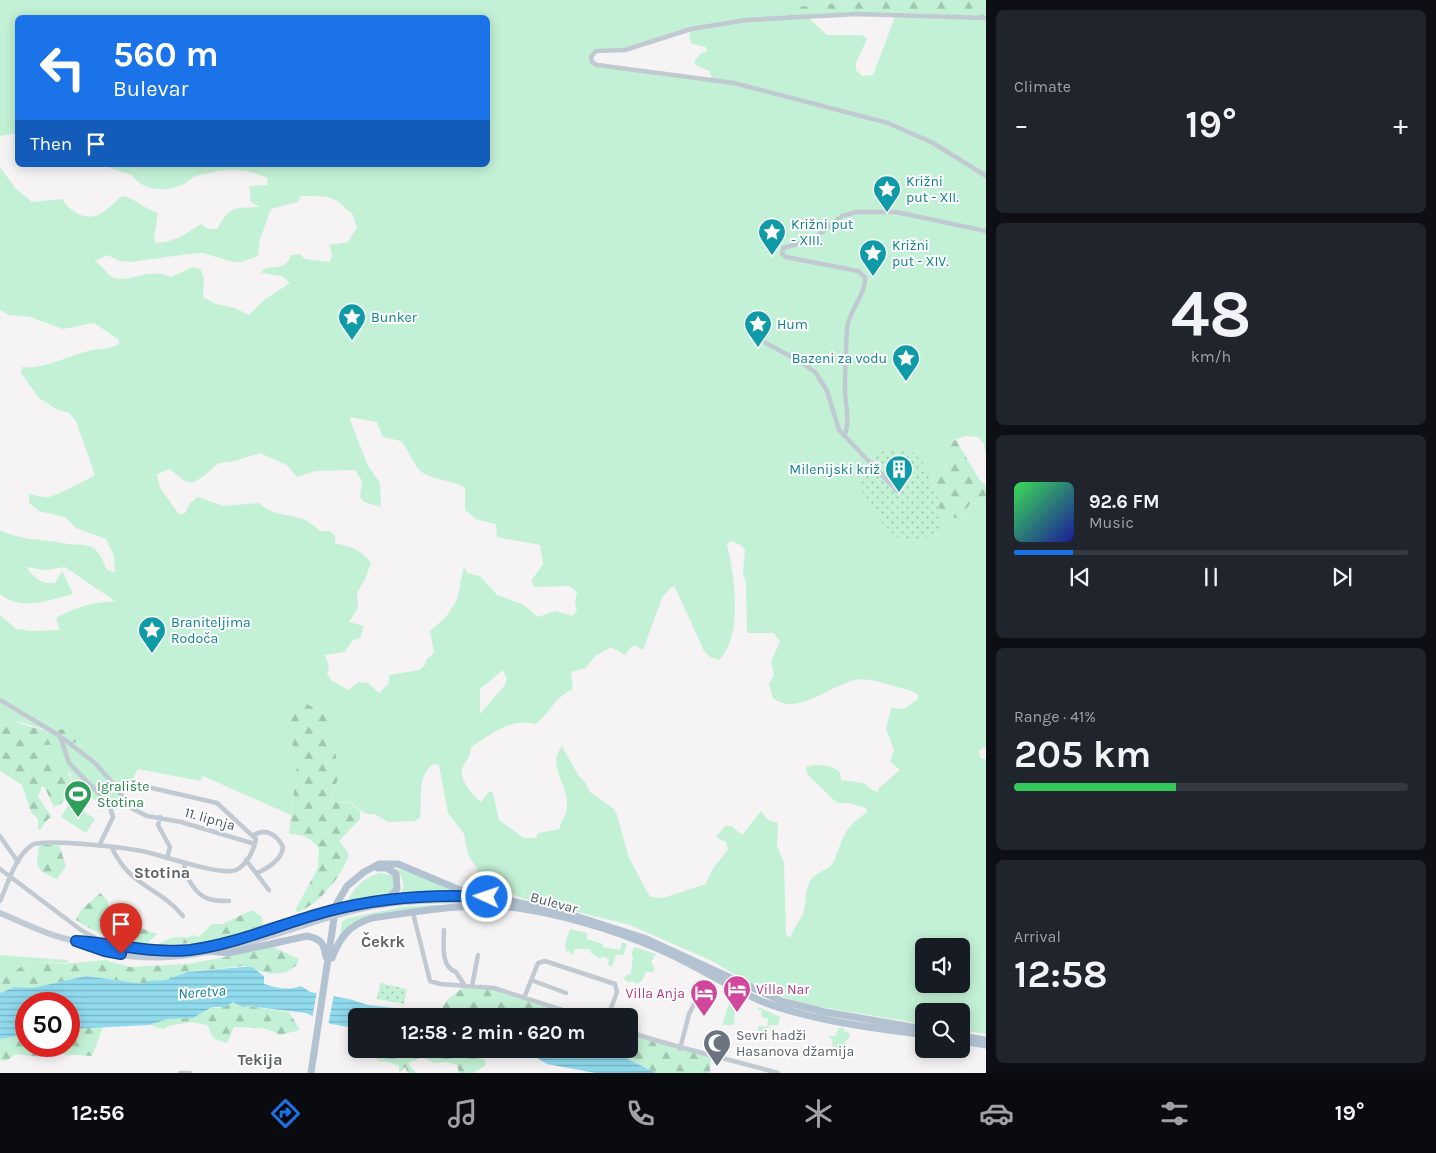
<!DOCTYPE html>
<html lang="en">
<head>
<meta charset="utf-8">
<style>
  body { margin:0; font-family:Karla,sans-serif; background:#20242c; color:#f1f3f6; height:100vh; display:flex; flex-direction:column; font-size:19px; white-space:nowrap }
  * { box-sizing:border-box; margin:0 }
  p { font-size:16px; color:#9ea1a6 }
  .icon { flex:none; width:28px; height:28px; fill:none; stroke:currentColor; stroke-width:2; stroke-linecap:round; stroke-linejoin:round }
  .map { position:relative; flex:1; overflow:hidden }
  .drawer { display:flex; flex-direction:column; gap:10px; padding:10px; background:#0d0f14; width:450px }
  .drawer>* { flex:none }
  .guide { position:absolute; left:15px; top:15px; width:475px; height:152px; border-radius:8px; box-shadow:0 2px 12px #0003; background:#1a73e8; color:#fff; overflow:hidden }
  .tools { position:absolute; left:915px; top:938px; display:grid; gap:10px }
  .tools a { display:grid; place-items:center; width:55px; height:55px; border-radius:8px; background:#171b24; box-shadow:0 2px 12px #0003; font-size:25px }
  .speed { position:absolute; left:15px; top:992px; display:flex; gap:10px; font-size:25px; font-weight:700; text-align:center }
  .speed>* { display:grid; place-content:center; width:65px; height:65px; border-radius:50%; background:#171b24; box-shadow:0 2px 12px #0003; line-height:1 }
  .speed .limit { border:8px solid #d22; background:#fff; color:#111 }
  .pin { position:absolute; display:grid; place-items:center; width:42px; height:42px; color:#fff; margin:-51px -21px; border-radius:50% 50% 50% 0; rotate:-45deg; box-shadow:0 0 5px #0007 }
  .pin .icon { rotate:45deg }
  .me { position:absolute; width:55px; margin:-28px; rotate:273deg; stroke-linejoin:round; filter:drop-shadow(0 0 4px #0008) }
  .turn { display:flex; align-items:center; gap:18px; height:105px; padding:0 15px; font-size:22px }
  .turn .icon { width:65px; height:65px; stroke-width:2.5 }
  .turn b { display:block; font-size:35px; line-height:42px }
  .then { display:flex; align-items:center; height:48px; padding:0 15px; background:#0003; gap:10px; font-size:19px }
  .big { font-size:38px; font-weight:700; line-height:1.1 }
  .drawer .card { flex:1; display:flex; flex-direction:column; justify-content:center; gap:8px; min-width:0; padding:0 18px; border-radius:8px; background:#20242c }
  .drawer .dial { align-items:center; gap:0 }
  .dial b { font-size:65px; line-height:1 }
  .song { display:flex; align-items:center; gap:15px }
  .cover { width:60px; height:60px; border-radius:8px; background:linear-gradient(135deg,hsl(130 70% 55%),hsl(240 70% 35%)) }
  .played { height:5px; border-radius:2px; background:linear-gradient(90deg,#1a73e8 15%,#363941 15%) }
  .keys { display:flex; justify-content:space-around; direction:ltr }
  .heat { display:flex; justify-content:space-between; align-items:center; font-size:28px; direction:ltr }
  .charge { height:8px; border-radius:4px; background:linear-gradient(90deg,#34c759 41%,#363941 0) }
  .trip { position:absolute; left:348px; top:1008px; width:290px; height:50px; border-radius:8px; background:#171b24; box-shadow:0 2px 12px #0003; font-weight:700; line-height:50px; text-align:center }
  .tab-bar { display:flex; height:80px; justify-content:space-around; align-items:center; background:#090b0e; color:#9ea1a6 }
  .tab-bar .icon { width:35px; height:35px }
  .tab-bar .selected { color:#1a73e8 }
  .tab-bar b { font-size:22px; color:#f1f3f6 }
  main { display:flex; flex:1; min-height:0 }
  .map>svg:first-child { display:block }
</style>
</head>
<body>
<main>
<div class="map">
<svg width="986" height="1073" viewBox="0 0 986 1073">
  <defs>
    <pattern id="forest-firs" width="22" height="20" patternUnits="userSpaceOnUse" patternTransform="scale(1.25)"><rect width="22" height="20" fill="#c3f1d5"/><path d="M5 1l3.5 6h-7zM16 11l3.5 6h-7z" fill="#a0c6b0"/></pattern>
    <pattern id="park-dots" width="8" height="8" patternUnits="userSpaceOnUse" patternTransform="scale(1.25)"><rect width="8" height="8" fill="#c3f1d5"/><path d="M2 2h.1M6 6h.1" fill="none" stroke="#a0c6b0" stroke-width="1.8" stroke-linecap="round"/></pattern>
    <pattern id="water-rules" width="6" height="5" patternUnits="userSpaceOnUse" patternTransform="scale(1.25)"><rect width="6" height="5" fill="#90daee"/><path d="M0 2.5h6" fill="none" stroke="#78b4c4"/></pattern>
  </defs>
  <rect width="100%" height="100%" fill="#f5f3f3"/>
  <path fill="#c3f1d5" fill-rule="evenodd" d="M0,0H868L851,4L835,3L787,8L781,12L808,17L827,35H862L867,39L856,63V70L862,76L873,75L896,14L986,18V455L984,444L978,437L966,436L951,441C949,457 948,474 931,482L961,518L971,502L986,508V747L979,750L981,759H986V1034L961,1030V1011H924V1024L815,1006L783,997L753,985L710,960L630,925L524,899L479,880L477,868L468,855L464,834L448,813L439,765L433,764C416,778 423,797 420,817L415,821L388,822L375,814C362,816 359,807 350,803C344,801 335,803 329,803L340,774L323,711L301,701C282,733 297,738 297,768C297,784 293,800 291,815L203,776L200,781L138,769L115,810L72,788L71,774L46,756L32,752L33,749L43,743L49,745L55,731C40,729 13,718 0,720V615L16,629L31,631L60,630L56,618C76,606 93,603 115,601L65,567L45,570L26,567C35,578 41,585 55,583L62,571L73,594C49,600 22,612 0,594V530C21,541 46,539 68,544C76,545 85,544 92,547C100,552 103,561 107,570L115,572L114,556L106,539L76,528L65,517L39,511L29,503V494C36,495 43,498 49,497C55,496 92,478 95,475L76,421L69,413L56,409L39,398L21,373L22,367C41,370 69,356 88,351C98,349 110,349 119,344V340L94,323L63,329L30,317L9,315L0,310V167L15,188L32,202L62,199C70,211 85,222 100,214C108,210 115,201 122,196C135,198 145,209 158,213L154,239L156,243C173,243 187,233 201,224L209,229H217C230,205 235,208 260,207L251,202L249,186L268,185L267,178C244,166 217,170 193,177C183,189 158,193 143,185C138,183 135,178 131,175C123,171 113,171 106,165H488V18H18L17,133L0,136ZM691,30L689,38L692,44L706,47L707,51L700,54L694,62L697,66L710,71L712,79L592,62L593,53L632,49ZM301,196C312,196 328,195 337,201C343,204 345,210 352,213L357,227L348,242L329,245L332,253L330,262L305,259L300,254L291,255C287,269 276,266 264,269L261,273L282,276L290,283L264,300L249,315L235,308L216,304L203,297L204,280L201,269L193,267L171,277C148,266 127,285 112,277C108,275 101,265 95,261L107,255L120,261L131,262L188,254L203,253L233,262H241L258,256L260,239L271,209L298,202ZM349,417L377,422L383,437L401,441C410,451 414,470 427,475C440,481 453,480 465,488V510L476,519L496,524L497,537L540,545L543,564L531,581L535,587L569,586L577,592L575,603L577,611L572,616L555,611L538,617L524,605L497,595L480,576L467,573L464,566L457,600L446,617L430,631L434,653L427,659L425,665L419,670L389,675V683L379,693L368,683L359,682L348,690L331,680L327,674L329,667L325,655L345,652L353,640L360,638L364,626L349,622L358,608L357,593L365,579L371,563C360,549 352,547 335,543V536L330,531H320C297,508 280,522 259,503L223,506L198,497L190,503L185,513L179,514L160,488L157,474L170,469L183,480L192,483L201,478L219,463L235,461L260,453L287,465L297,477L315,471L355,470L362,481L360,497L364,502L381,507L380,483L368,466ZM731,541L741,545L745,550L743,573L746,583L747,633H774L780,642L771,661L774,675L769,684L773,698C797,717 830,685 855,680C867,677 886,684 897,687C905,689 912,690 918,695V699L904,709L891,708L886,729L894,750L890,762L900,770L879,788L878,792L872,790L864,783L841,780L840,772C831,765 817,763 806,767L807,774L837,803H849L866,808L867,812C841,831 845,835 834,861C830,870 818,871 812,878C803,890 808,906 801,918C796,926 793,929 790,938L786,935L784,863L777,846L778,823L768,820L761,811L742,835L731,826H725L716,837L726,842L728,850L713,868L706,884L663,898L650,897L629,858L617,815L614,809L590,792L585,782L578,775L562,746C546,766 569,785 567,807C567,815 560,821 560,829L538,833L536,838H524L499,820L493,793L489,791L481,802C473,796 459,779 462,769C465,760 470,760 471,747C490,735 511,717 535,724C553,711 551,700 573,689L571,672L586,668L595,656L611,647L625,655L631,647L636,646L643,650L662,598L671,587H675L704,651L710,657L719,660C744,635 734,575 727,544ZM503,670L507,679L505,685L480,714V689ZM924,946H961V984H924Z
    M70,802L95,819L86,833L61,817Z
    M393,868L406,871L461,893L400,896C407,885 402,875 393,868Z
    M380,873L395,876L397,885L388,897L346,904C353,888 363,878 380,873Z
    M433,905H466L372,917L340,936L342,922L348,918L403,907Z
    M570,929L587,933V939L603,944V947L620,950L622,942L627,944L623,955H616L612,967L608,965L609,959L602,956L600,959L591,953L590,949H575L572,956L570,951L566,952L565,943Z
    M634,947L656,954L651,962L655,969L653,972H646L642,981L637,984L634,981L628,982L624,979L626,975L631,974L633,956L631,955Z
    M0,955L67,960L69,963L36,962L24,965L0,980Z
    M731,997L742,1003L735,1010L734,1025H722Z
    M758,1007L780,1017L778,1025H770L762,1037L764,1042L758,1041V1026L767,1027L768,1019L762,1017L761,1010L757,1009Z
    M839,1028H843L846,1033L848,1030L850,1037L845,1041L847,1052H843L842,1055H833L832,1040L829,1036H835Z"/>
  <path fill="url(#forest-firs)" d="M868,0H986V18L896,14L782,18L780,11L786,8L835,3L851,4Z
    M956,440L979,479L986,486V508L971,502L961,518H956L938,511L928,487L947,466L951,441Z
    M300,701L323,711L327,717L340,774L329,802L350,803L360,811V819L339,841L349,854C343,875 319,905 298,912L295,910L318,868L319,848C310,837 303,834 289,834L297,766L292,742L291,721Z
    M8,719C26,726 45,733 64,729L76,736V742C60,749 47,740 33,749V752C41,754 52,756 59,762C76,775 76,799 54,807L45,788L42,786L38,797L52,817L48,819L40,830L38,829V819L31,812L22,785L0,771V720Z
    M39,845H59L66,866L57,879L42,872L37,864Z
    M100,893L108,901V908L116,909L125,922L157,934L147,944C121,941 98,936 76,920L81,910Z
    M252,910L262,917L263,925L259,927L210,942L159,945C164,939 180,935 187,938L192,935L199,937L212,924H222Z
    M269,945L299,959L297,965L287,972L271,974L243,966L188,972L166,981L144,984L86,976L33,988L14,987L0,993V980L24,965L36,962L64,964L105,960L130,967L187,964L221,958Z
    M465,986H482L581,1016H448L440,1011L448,999Z
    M233,1002L241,1007L246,1006L289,1012L300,1030L280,1035C264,1025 252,1029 234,1027L227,1043L214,1039L207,1025L191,1022L169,1026L163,1029L149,1025L168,1019L193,1018L212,1007L219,1008Z
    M91,1027H103L92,1056L46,1053L41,1057L15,1054L7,1061L0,1060V1039L26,1035V1046H69V1029Z
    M629,1032L711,1056L710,1073H656L617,1053L585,1054L567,1049H629Z
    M368,1049L450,1050C461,1056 473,1053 485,1060L486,1065L473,1073H459L457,1065L447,1062L434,1063L422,1057L408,1063L416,1073H408L405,1067L399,1073V1066L385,1061L381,1062L375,1058Z"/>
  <path fill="url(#park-dots)" d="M893,448L912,452L922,461L939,500L940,529C931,537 918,543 905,541C891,539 860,496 859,482C857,461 876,451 893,448Z
    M380,983L407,989L404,1004L377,999Z"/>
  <path fill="url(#water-rules)" d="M243,967H252L264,976V984C278,988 287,991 301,986L310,992L349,999L368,1005L412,1010L425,1016L440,1011L448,1016H356L355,1028L331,1024L306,1013L247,1006L242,1007L233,1002L225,1007H212L193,1018L168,1019L149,1025L69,1029V1004H26V1035L0,1039V993L14,987L33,988L86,976L144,984L147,981L166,980L188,972Z
    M455,1049H567L585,1054L616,1053L656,1073H595L547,1064L537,1058L518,1055L496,1057Z"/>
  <path fill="#f5f3f3" d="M317,991L334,994L328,1026L312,1019Z"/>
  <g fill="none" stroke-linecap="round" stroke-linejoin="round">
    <path stroke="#c1cad2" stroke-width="4.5" d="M986,18L856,14L746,20L691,29L625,50L596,51L591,57L592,62L597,65L734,83L888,123L933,143L986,176
      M764,342L801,362L816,373L827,391L839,430L897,491
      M844,436C851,422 845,405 845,390C845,369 846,348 847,328C849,310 866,295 865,277L858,271L786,257L782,254L783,248L812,240L842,216L856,212H896L986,231
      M0,700L60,736L95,763L117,788L127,804L133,809L147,816L181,822L255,844
      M60,736L69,763L109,804L113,817L99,846
      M160,817L158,825L170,847L167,858
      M254,835C266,827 278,836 283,847C282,860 268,868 257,873
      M0,836L18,862
      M112,848C131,888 158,886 183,916
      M246,860L269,890
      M184,863C185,876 195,895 209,899C215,901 223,901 229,901
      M0,869L81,930L108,945
      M0,901C8,884 15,856 32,845C44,838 133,848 150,853C166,857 222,876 236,870C247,865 254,850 256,839L217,803L152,788
      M413,913L430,981L440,984L494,988L581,1016
      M444,930C444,943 440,967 456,972L465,986
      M531,980L566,993
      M472,986L478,955
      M524,998L538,963L545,961L615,984L617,992L608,1016
      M629,1032C678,1048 728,1059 778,1073
      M680,1049L689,1014L703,987
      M180,1073H190"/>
    <path stroke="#c1cbd6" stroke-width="6" d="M350,906C393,895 437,894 481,897
      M351,911C398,899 448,898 496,903
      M0,913C24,923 51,937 77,941C119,949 165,954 208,946L327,912
      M80,943C158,978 251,942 327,918"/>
    <path stroke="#b3c2d1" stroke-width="7" d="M378,868H387L396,874L397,889L389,898
      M209,951L229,953L307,936C321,939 324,943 326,957
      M332,958C340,937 349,925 372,918C422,911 479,900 530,910C577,918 631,936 674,956C703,970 731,988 761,1001C812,1021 870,1027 924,1035
      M961,1036L986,1040
      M961,1041L986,1045
      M311,1073L336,905L347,886L364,872L379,864H398L460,890L566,913L644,938L781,1001L825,1012L924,1029"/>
    <path stroke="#c1cbd6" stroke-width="6" d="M327,912L350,906
      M327,918L351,911"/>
  </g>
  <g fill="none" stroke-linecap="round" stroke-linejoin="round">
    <g stroke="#114b97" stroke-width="12">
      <path id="route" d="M121,954L105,951L76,941C114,943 151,954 190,950C237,944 283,923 329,911C382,897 432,894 487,897"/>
    </g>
    <use href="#route" stroke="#1a73e8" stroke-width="9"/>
  </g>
  <defs>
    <g id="sight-pin" transform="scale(1.4375)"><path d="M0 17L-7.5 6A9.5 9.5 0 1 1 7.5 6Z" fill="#0f9aa8" stroke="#fff"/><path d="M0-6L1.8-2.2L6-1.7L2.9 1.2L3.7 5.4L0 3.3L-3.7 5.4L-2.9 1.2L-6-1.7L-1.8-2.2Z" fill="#fff"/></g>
    <g id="building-pin" transform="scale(1.4375)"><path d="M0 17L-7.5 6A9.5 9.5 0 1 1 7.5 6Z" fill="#0f9aa8" stroke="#fff"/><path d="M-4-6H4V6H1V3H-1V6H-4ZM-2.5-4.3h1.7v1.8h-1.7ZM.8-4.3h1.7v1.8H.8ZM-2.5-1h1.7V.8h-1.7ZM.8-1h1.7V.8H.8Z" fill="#fff"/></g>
    <g id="stadium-pin" transform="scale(1.4375)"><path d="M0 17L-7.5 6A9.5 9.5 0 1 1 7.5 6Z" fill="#2e9e5b" stroke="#fff"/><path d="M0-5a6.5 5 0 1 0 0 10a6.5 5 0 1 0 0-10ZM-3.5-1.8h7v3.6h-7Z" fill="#fff"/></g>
    <g id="hotel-pin" transform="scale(1.4375)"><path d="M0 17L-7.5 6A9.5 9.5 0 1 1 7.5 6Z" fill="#d1479c" stroke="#fff"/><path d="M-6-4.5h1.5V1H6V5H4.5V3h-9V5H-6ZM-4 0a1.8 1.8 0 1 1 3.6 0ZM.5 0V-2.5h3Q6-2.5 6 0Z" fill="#fff"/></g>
    <g id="mosque-pin" transform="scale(1.4375)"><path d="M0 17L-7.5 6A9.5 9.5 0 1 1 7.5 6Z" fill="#6b7280" stroke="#fff"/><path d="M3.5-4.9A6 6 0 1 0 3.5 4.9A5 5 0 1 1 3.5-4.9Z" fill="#fff"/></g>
  </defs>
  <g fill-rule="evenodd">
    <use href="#sight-pin" x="887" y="189"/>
    <use href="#sight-pin" x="772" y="232"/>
    <use href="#sight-pin" x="873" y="253"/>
    <use href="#sight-pin" x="352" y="317"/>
    <use href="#sight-pin" x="758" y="324"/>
    <use href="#sight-pin" x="906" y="358"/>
    <use href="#building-pin" x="899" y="469"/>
    <use href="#sight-pin" x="152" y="630"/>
    <use href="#stadium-pin" x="78" y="794"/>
    <use href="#hotel-pin" x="737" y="989"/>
    <use href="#hotel-pin" x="704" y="993"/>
    <use href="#mosque-pin" x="717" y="1043"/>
  </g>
  <g text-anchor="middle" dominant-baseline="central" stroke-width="4" stroke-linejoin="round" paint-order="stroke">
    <g font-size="14" fill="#0d838f" stroke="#fff" text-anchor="start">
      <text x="906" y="181">Križni<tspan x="906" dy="16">put - XII.</tspan></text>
      <text x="791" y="224">Križni put<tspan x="791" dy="16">- XIII.</tspan></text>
      <text x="892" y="245">Križni<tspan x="892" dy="16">put - XIV.</tspan></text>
      <text x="371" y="317">Bunker</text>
      <text x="777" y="324">Hum</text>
      <text x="887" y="358" text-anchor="end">Bazeni za vodu</text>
      <text x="880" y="469" text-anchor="end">Milenijski križ</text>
      <text x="171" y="622">Braniteljima<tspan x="171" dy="16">Rodoča</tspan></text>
    </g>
    <g font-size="14" fill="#27864d" stroke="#fff" text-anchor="start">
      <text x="97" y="786">Igralište<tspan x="97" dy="16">Stotina</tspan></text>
    </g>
    <g font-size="14" fill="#4a5661" stroke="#fff">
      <text transform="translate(210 819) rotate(16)">11. lipnja</text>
      <text transform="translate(554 903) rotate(15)">Bulevar</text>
    </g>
    <g font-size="14" fill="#b23c85" stroke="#fff" text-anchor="start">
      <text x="756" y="989">Villa Nar</text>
      <text x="685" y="993" text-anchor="end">Villa Anja</text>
    </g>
    <g font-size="14" fill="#5b616d" stroke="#fff" text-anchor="start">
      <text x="736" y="1035">Sevri hadži<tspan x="736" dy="16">Hasanova džamija</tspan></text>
    </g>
    <g font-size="15" font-style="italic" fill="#0c7c9b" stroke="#fff">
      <text transform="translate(202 992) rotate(-4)">Neretva</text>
    </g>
    <g font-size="16" font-weight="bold" fill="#5f6368" stroke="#fff">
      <text x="162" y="872">Stotina</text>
      <text x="383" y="941">Čekrk</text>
      <text x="260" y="1059">Tekija</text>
    </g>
  </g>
</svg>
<div class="tools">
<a><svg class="icon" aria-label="sound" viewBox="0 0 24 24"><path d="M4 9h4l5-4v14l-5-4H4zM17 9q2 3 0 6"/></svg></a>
<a><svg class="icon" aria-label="search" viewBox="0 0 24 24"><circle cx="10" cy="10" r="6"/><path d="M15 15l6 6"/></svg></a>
</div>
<div class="speed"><div class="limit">50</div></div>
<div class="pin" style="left:121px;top:954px;background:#d93025"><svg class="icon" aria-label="arrive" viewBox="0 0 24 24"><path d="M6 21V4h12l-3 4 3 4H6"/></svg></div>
<svg class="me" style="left:487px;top:897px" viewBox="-20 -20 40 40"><circle r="17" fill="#1a73e8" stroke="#fff" stroke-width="3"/><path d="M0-11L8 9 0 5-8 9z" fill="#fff"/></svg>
<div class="trip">12:58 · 2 min · 620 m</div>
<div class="guide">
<div class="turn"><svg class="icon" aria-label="left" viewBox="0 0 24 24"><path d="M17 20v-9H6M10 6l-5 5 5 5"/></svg><div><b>560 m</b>Bulevar</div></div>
<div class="then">Then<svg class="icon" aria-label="arrive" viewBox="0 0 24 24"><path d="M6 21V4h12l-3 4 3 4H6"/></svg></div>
</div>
</div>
<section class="drawer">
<div class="card"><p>Climate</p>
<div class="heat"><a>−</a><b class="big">19°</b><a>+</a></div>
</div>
<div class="card dial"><b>48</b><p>km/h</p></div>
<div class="card">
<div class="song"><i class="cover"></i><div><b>92.6 FM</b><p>Music</p></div></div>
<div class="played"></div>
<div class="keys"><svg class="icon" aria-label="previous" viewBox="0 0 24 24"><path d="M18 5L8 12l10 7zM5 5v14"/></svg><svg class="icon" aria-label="pause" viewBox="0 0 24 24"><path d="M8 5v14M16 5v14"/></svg><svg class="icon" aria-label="next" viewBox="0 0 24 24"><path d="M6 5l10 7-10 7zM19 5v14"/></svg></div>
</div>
<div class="card"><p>Range · 41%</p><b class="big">205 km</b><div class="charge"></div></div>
<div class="card"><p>Arrival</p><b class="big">12:58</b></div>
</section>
</main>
<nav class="tab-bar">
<b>12:56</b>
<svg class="icon selected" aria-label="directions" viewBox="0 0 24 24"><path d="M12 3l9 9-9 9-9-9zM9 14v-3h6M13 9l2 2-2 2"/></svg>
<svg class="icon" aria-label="music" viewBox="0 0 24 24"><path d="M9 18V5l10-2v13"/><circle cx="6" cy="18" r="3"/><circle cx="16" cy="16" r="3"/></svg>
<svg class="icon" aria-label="phone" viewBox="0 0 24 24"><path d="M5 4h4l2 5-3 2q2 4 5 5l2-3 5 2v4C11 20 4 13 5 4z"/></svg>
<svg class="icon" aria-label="climate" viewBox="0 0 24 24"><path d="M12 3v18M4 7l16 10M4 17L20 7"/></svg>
<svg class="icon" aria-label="car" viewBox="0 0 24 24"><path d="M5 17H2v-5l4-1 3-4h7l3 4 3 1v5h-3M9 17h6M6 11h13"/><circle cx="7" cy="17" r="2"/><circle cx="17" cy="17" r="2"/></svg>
<svg class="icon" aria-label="filters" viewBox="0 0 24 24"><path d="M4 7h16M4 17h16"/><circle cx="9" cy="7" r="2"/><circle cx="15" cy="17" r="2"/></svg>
<b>19°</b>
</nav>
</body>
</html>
